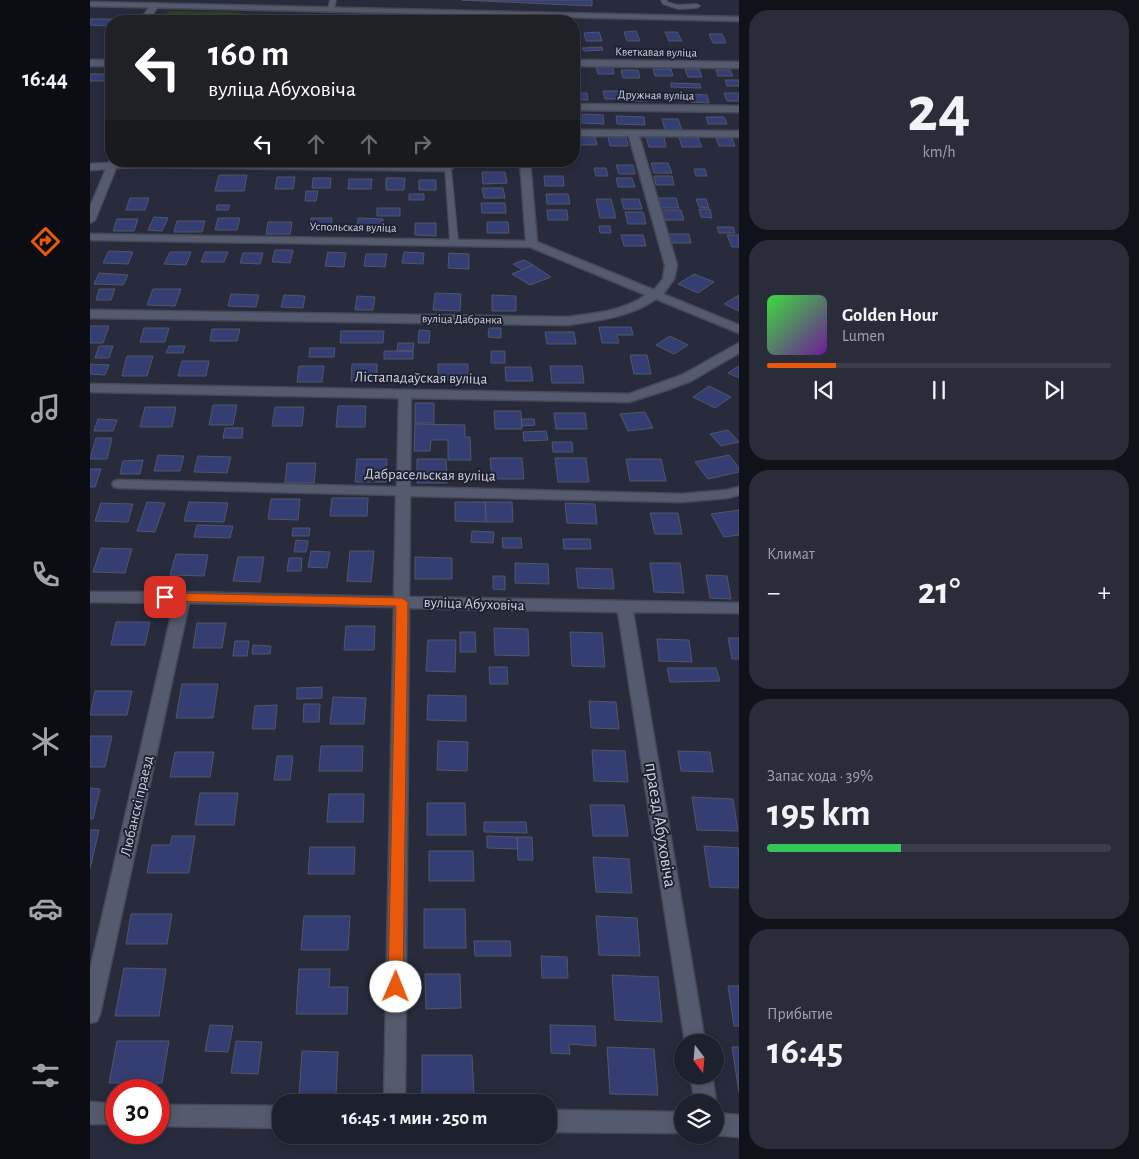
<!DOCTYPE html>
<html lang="ru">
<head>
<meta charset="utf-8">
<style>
  body { margin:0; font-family:"Alegreya Sans",sans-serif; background:#2a2d39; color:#f1f3f6; height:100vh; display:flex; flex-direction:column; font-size:19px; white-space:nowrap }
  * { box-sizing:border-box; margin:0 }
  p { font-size:16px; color:#a0a3aa }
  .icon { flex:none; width:28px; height:28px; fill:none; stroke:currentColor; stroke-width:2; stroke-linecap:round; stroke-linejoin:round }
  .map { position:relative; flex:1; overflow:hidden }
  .sheet { display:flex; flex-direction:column; gap:10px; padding:10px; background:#101219; width:400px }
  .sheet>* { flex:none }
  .banner { position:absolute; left:15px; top:15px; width:475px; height:152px; border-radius:20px; box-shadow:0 2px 12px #0003,0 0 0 1px #3b3e49; background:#202124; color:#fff; overflow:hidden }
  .needle { width:32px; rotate:164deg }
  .controls { position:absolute; left:584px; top:1034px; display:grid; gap:10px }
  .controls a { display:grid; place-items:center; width:50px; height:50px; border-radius:50%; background:#1d202d; box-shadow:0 2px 12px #0003,0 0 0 1px #3b3e49; font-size:25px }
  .speed { position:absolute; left:15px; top:1079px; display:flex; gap:10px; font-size:25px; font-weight:700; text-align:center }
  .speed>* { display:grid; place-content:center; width:65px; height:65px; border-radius:50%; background:#1d202d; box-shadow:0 2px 12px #0003,0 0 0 1px #3b3e49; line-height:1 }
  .speed .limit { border:8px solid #d22; background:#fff; color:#111 }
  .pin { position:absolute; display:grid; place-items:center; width:42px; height:42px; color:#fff; margin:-21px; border-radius:10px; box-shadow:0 2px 8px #0006 }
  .me { position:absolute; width:55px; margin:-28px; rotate:1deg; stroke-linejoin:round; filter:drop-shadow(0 0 4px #0008) }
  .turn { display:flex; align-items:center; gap:18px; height:105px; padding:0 20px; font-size:22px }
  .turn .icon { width:65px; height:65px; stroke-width:2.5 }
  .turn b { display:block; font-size:35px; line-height:42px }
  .lanes { display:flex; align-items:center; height:48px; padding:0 20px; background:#0003; justify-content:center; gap:25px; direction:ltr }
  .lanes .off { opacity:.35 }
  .big { font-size:38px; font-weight:700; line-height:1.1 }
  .sheet .tile { flex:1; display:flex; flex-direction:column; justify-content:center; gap:8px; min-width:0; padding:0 18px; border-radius:20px; background:#2a2d39 }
  .sheet .dial { align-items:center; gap:0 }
  .dial b { font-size:65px; line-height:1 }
  .song { display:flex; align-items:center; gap:15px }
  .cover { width:60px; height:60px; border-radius:8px; background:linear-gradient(135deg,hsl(120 70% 55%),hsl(280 70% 35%)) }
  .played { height:5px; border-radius:2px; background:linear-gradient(90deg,#ea580c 20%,#3b3e49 20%) }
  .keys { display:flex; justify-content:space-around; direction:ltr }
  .heat { display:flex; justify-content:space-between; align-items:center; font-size:28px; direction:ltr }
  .charge { height:8px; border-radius:4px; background:linear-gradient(90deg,#34c759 39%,#3b3e49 0) }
  .trip { position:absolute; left:182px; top:1094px; width:285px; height:50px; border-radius:20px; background:#1d202d; box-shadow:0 2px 12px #0003,0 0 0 1px #3b3e49; font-weight:700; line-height:50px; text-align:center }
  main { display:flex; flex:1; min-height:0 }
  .menu { display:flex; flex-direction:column; width:90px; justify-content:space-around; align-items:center; background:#0c0d12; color:#a0a3aa }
  .menu .icon { width:35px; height:35px }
  .menu .active { color:#ea580c }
  .menu b { font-size:22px; color:#f1f3f6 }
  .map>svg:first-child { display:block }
</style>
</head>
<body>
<main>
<nav class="menu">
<b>16:44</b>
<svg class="icon active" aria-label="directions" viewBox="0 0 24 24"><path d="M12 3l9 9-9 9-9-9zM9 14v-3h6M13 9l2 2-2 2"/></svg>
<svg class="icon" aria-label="music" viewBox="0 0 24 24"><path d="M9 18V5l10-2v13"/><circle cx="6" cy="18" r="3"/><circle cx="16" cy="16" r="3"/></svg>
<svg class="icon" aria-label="phone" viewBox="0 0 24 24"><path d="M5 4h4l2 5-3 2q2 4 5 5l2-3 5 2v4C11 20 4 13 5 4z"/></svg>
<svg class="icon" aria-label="climate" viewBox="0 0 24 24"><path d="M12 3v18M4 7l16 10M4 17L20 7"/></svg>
<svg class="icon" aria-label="car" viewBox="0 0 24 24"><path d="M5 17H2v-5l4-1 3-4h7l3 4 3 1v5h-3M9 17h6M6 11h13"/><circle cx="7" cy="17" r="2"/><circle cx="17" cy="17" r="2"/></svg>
<svg class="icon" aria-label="filters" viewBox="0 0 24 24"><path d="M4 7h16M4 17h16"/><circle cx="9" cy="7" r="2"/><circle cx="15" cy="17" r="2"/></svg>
</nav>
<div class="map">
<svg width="649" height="1159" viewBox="0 0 649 1159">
  <rect width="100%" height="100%" fill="#272b3c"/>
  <path fill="#29441a" d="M81,11L145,12L170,17L188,18L192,20L65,21L64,18Z
    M211,14L254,15L255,21L201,20V16Z"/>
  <path fill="#343e72" stroke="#515669" d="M372,0H502V6Z
    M0,19H36L35,21H21V26L0,25Z
    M546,31L550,41H537L534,32Z
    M509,32L512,41H496L494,33Z
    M575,32H587L592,41H579Z
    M619,34H632L636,43H623Z
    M512,47L513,50L494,51L492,48Z
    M506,67H523L524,74H508Z
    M563,69H581L583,76H565Z
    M595,69H609L612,77H598Z
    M531,70H548L550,78H533Z
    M626,70H640L643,76H628Z
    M0,74H17L14,81H0Z
    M635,80H649V86H637Z
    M581,83L610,84L611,88L581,87Z
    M513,91H529L531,99H515Z
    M538,92H555L557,101H539Z
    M484,93H497L498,100H484Z
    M576,93H593L595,101L577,100Z
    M634,93H649V101H637Z
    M600,94L617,95L619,103L601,102Z
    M492,114L513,115L514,124L492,123Z
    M526,116L554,117L555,125L527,124Z
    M616,117H634L637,124H618Z
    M572,119H588L592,130H575Z
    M487,136H505L507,145H489Z
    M518,137H536L538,146H520Z
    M556,137H574L576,147H559Z
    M589,137L608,138L612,147H592Z
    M626,138H642L645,146H629Z
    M398,161H418L419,167H399Z
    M561,163H578L582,173H564Z
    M526,165H543L545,174H529Z
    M504,168H516L518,176H506Z
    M604,169H615L617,176H606Z
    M392,172H415L417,183L393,184Z
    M129,175H157L154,191H125Z
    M454,176H473L474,186H455Z
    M564,176H582L584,185H566Z
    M187,177H205L203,189H185Z
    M223,178H241L240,188H222Z
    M296,178H315L314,190H296Z
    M526,178H542L545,187H528Z
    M259,179H282L281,189H258Z
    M329,180H346V190H329Z
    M392,188H413L415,198H394Z
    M216,191H228L226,201H215Z
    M319,194H334V200H319Z
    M456,194H478L480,204H457Z
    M40,198H59L55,210H36Z
    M567,198H586L589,208H570Z
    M506,199H521L526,218H510Z
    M531,199H549L552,209H534Z
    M606,199H616L619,208L609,207Z
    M391,203H415L416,213H392Z
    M127,205H140L138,210H126Z
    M287,208H310V216H287Z
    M609,209H620L622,218L611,217Z
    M457,210H477L478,220H458Z
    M570,210H591L594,220H573Z
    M535,212H553L556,224H538Z
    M64,217L78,218L72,231L58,230Z
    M128,218H150L147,230H125Z
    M221,218H242L240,231H219Z
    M268,218L293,219L292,228H283V230H267Z
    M27,219H48L44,231H23Z
    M87,221H115L112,232H84Z
    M178,222H202L200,234H176Z
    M397,222H418L419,233H397Z
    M325,223H346V236L325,235Z
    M509,226H520L521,233H510Z
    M627,227H643L645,233H629Z
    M576,234H599L601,243H578Z
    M531,235H553L556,246H534Z
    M637,235H649V247H642Z
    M185,250H203L200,263L182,262Z
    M19,251L43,252L38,264L13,263Z
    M80,252H101L96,265L74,264Z
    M115,252H138L134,262H111Z
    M238,252L256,253L254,267L235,266Z
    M314,252L334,253L333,264L312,263Z
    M153,253H173L170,264L150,263Z
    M359,253L379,254V269L358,268Z
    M276,254H297L295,267L274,266Z
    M434,260L443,265L432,270L423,264Z
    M443,265L461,277L440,285L422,274Z
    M9,273L38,275L33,285L4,284Z
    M604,274L624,282L608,293L588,284Z
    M9,289H25L21,300H6Z
    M63,289H91L85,306L57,305Z
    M345,293L371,294L370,311L343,310Z
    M141,294L169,295L166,307L138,306Z
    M194,295L215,296L213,308L191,307Z
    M402,295L426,296V311H402Z
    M649,295V311L634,304Z
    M267,296L285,297L283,310H265Z
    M0,326H19L13,343H0Z
    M509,327H541L543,335H527L529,343H512Z
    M54,328H79L75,342H50Z
    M399,328H411V338L398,337Z
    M122,329H150L147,341H120Z
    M329,330L340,331L339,343H328Z
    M251,331H294L293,343H250Z
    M455,332H484L486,344H457Z
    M580,336L598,345L584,354L566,345Z
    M308,343H324L323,351H307Z
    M9,346H23L19,358H5Z
    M79,346H95L93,353H76Z
    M220,348H245L244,357H219Z
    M294,351H323V359H294Z
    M401,351H415V363H401Z
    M540,355H557L561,374H544Z
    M37,356H63L57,376H32Z
    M92,361H119L116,376H88Z
    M0,364L19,365L15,375L0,374Z
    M262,364H287V381H261Z
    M348,364H378V380H348Z
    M209,366H234L232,382H207Z
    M460,366H492L494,383H462Z
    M649,366V378L638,373Z
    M415,367H441L443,381H416Z
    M619,386L641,397L625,408L603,397Z
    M325,403H344V423H325Z
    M123,405H147L143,425H119Z
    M248,406H276L275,427H246Z
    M55,407H86L82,427H50Z
    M185,407H214L212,426H182Z
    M404,411H431L432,429H405Z
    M555,412L563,428L538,431L530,414Z
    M464,413H495L497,429H466Z
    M8,419L27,420L23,431H4Z
    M431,419H444L445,425L432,426Z
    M325,424L375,425V437H380L381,460H358V440H341L340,451H324Z
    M135,428H153L152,438H133Z
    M638,430L649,442L631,446L620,434Z
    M456,431L458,440L434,441L433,432Z
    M6,438H22L17,459H0Z
    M462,442H482L483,452H463Z
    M68,455L94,456L90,471H64Z
    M639,455L649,468V472L618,479L605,462Z
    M108,456L141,457L137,473L104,472Z
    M400,458H432L434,479H402Z
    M465,458H496L499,482H468Z
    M267,459H297L296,482H265Z
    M327,459H356L357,483H327Z
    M536,459H571L576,481H540Z
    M53,460L50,474H30L33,461Z
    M197,463H226L224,483H195Z
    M0,469H11L5,487H0Z
    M242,498H278L277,516H240Z
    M181,499H210L208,520L178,519Z
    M57,502L75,503L65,532L47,531Z
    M99,502L138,503L134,522L94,521Z
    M365,502H395L396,522L365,521Z
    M395,502H422L423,522H396Z
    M11,503L43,504L38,522L5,521Z
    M475,503L505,504L507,524L477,523Z
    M649,510V535L634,537L621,514Z
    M560,513H588L592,534H565Z
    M107,525L143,526L140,538L104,537Z
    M203,528H220L219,536H202Z
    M382,531L404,532L403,543L381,542Z
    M412,538H431L432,548H413Z
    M473,539H500L501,549H474Z
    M206,540L218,541L216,552H204Z
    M11,548L42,549L35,573L3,572Z
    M221,551L240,552L237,568L218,567Z
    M260,551H284L281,582L257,581Z
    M86,554L118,555L114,576L80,575Z
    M148,557H174L170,582L143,581Z
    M325,557L362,558V579H325Z
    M199,558H212L211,571H197Z
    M425,563L458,564L459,584L425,583Z
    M560,563H590L594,593L564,592Z
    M486,568L522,569L524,589L488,588Z
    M616,575L637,576L641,599L620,598Z
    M403,576H415V590L403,589Z
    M26,622H60L55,645H21Z
    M107,623H136L132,648H103Z
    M256,626H285L284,650H254Z
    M404,628L438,629L439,656L405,655Z
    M370,632H385L386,652H370Z
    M480,632L512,633L515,667L482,666Z
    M638,638H649V659H642Z
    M567,639L599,640L602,662L569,661Z
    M338,640H366L365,672L336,671Z
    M145,641H159L157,656H143Z
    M163,645L181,646L180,654H162Z
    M399,667H417L418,684H400Z
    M577,668H626L630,681L580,682Z
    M92,684H128L123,718H86Z
    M232,687V698L207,699V688Z
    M5,691H42L37,715H0Z
    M338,695L376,696V721L337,720Z
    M243,697L276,698L274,724H240Z
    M499,701L526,702L529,729L501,728Z
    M214,704H230L229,722H213Z
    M187,705L185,729H162L165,706Z
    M0,736H22L15,767H0Z
    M348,741L378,742L377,771L347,770Z
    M231,746H273L272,771H229Z
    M502,750L535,751L538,782L504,781Z
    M588,751L620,752L623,772L591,771Z
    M85,752H124L120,777H80Z
    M187,756H203L200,780H184Z
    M0,788L10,789L3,819H0Z
    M110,793H148L144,825H105Z
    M239,794H274L273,822H237Z
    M602,797L643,799L648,831L607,830Z
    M337,803H375L376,835H337Z
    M500,805H534L538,836H503Z
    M394,822H436L437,833L394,832Z
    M0,830H9L0,869Z
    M82,836H105L99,873H57L62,845H80Z
    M397,836L427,837L428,849L397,848Z
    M427,837H442L443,860H428Z
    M614,846L649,848V888L620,887Z
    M220,847H265L264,874H218Z
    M339,851H383L384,881H339Z
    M503,857L539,859L542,893L506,892Z
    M334,909H375L376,948H334Z
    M41,914H82L77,944H36Z
    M214,916H260L258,950H211Z
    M506,916L547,918L550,956L509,955Z
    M384,941H420L421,956H385Z
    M451,956L477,957L478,978H452Z
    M34,968L76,969L69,1016H25Z
    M209,969H240L239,987H258L257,1014H206Z
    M335,974H370L371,1008L336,1009Z
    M522,975L568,977L572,1022L525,1020Z
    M638,986H649V1026H644Z
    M120,1025L143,1026L138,1052L115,1051Z
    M460,1025L505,1026L506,1046L479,1044L480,1054L461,1053Z
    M27,1041H79L72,1083H19Z
    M146,1041L172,1042L168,1074L141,1073Z
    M517,1047L564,1049L568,1095L520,1094Z
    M642,1047H649V1092Z
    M212,1051L248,1052L246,1095H209Z
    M332,1055H382L384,1094H332Z"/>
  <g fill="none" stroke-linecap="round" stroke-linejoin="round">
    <g stroke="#464957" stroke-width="2">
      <path id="lane" d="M240,0H246L244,9L241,11L238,9Z
        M571,0H577V2L588,5L607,4L610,6L607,8L588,9L573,4Z
        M358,166L361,168L368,241L364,243L360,241L355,168Z"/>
    </g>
    <g stroke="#464957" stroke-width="3">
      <path id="street" d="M62,3L69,5L58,21H50Z
        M0,60H21V66H0Z
        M484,60L649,62V68L484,66Z
        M484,104L649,106V112L484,110Z
        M484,130L649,131V137L549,136L587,265L584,279L573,294L649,325V333L566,299C541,317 506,321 477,325L0,318V310L477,317C503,314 534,311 556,295L440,247L0,240V234L436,241L430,161H440L447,242L564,290L573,279L575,265L539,136H484Z
        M21,159V161L28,162L358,165L363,168L358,171L50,167L26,168L5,220L0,223V207L16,169L0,170V164L18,163Z
        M649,343V353L601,381L574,391L539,402L321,398L320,487L592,494L637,490L649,487V495L637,498L592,502L320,496L319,597L649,603V613L543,612L615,1042H595L528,612L319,608L315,1102H294L304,607L99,603L10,1014L7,1021L0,1023V970L84,603L0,602V592H93L304,597L306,495L29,488L24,487L22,484L24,481L29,480L307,487L309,398L0,392V384L539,394L592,375Z
        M600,1075H622L626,1102L625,1104L605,1102Z
        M0,1102L26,1104V1124H0Z
        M69,1105L191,1106V1128L69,1126Z
        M459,1110L592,1112V1133L459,1132Z
        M625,1113L649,1115V1137L625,1135Z"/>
    </g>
    <g stroke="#464957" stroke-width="3">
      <path id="secondary" d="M0,2L649,17V21L0,6Z"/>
    </g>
    <use href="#lane" fill="#555b6e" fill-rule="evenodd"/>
    <use href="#street" fill="#555b6e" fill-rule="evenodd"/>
    <use href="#secondary" fill="#555b6e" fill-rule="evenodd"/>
  </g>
  <path fill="#ea580c" stroke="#983908" d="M75,593L312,598L318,602L313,987L311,992L306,994L301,992L298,987L306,606L75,601L69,597Z"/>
  <g text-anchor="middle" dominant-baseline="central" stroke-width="4" stroke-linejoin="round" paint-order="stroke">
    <g font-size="12" fill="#d0d3de" stroke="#1d2132">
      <text transform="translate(566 52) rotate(1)">Кветкавая вуліца</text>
      <text transform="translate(566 95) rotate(1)">Дружная вуліца</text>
      <text transform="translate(263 227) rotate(1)">Успольская вуліца</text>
      <text transform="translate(372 319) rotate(1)">вуліца Дабранка</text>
    </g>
    <g font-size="15" fill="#d0d3de" stroke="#1d2132">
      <text transform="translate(331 378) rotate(1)">Лістападаўская вуліца</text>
      <text transform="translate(340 475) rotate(1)">Дабрасельская вуліца</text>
      <text transform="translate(384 604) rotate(2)">вуліца Абуховіча</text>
      <text transform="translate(47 806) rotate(-77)">Любанскі праезд</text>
    </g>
    <g font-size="18" fill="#d0d3de" stroke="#1d2132">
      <text transform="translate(570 825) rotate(81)">праезд Абуховіча</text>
    </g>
  </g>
</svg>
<div class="controls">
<a><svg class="needle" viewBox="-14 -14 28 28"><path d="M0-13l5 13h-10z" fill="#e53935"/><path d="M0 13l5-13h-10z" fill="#a0a3aa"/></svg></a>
<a><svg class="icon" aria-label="layers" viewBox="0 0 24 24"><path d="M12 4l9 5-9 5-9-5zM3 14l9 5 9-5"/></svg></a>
</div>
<div class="speed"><div class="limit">30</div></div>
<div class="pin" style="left:75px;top:597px;background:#d93025"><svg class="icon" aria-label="arrive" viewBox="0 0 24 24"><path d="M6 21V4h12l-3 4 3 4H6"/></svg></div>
<svg class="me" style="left:306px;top:987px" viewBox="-20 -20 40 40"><circle r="19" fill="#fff"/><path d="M0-13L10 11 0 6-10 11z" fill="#ea580c"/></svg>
<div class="trip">16:45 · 1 мин · 250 m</div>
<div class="banner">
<div class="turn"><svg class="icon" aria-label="left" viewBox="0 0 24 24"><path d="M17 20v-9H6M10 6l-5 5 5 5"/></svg><div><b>160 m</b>вуліца Абуховіча</div></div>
<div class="lanes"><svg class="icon" aria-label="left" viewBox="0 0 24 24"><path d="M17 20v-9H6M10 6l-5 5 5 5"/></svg><svg class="icon off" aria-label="ahead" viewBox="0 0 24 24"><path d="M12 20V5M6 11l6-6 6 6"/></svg><svg class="icon off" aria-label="ahead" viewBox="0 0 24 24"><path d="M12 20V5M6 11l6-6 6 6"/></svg><svg class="icon off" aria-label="right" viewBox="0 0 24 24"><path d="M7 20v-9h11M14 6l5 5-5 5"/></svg></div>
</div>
</div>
<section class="sheet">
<div class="tile dial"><b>24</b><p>km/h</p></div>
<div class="tile">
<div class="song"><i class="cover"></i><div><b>Golden Hour</b><p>Lumen</p></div></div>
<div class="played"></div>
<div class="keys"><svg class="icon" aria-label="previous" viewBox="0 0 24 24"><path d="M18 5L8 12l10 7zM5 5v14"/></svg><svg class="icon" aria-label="pause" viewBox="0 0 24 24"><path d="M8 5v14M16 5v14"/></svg><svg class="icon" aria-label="next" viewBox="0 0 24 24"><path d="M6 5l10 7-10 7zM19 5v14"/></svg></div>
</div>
<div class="tile"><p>Климат</p>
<div class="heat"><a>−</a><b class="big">21°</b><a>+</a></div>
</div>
<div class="tile"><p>Запас хода · 39%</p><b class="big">195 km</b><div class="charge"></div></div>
<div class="tile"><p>Прибытие</p><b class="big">16:45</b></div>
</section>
</main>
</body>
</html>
